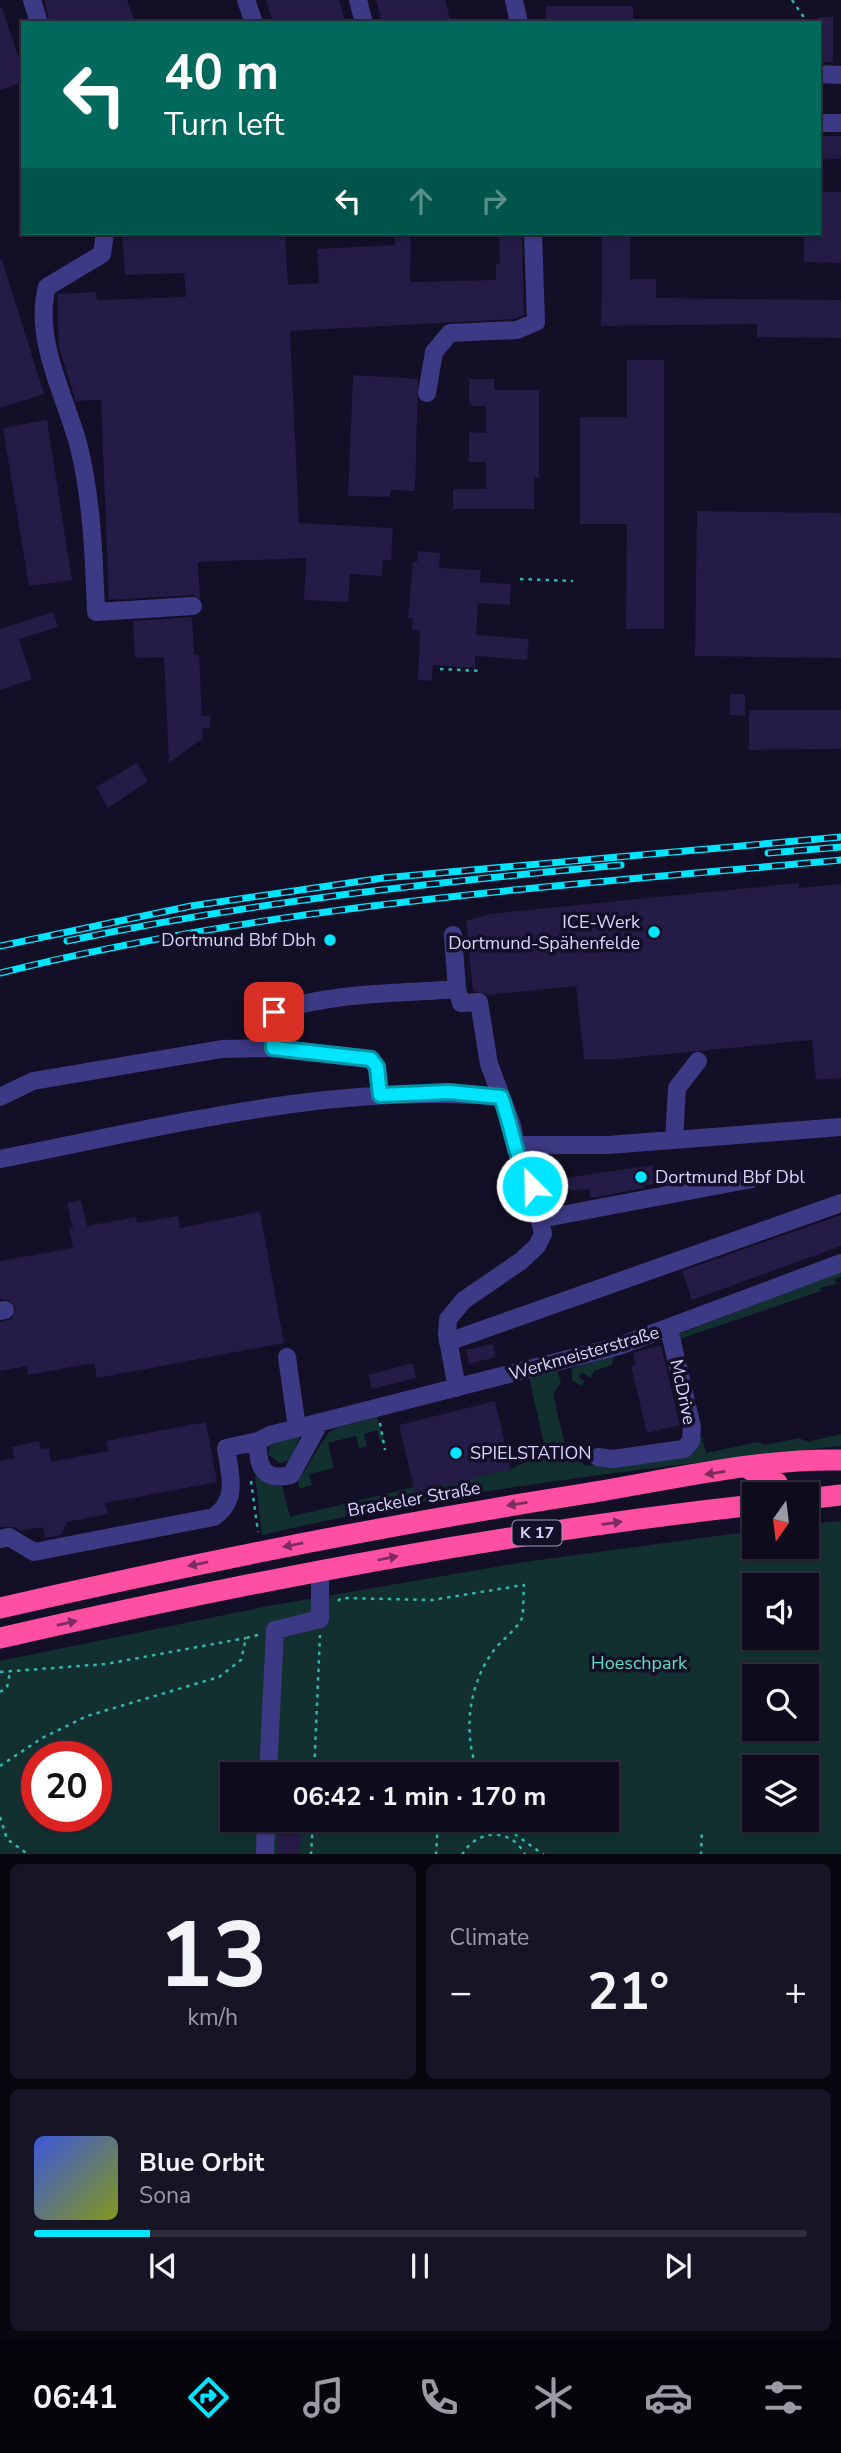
<!DOCTYPE html>
<html lang="en">
<head>
<meta charset="utf-8">
<style>
  body { margin:0; font-family:"Nunito Sans",sans-serif; background:#171425; color:#f1f3f6; height:100vh; display:flex; flex-direction:column; font-size:26px; white-space:nowrap }
  * { box-sizing:border-box; margin:0 }
  p { font-size:23px; color:#9b9ba3 }
  .icon { flex:none; width:38px; height:38px; fill:none; stroke:currentColor; stroke-width:2; stroke-linecap:round; stroke-linejoin:round }
  .map { position:relative; height:1854px; overflow:hidden }
  .panel { display:flex; flex-direction:column; gap:10px; padding:10px; background:#08060f; flex:1 }
  .panel>* { flex:none }
  .guide { position:absolute; left:21px; top:21px; width:800px; height:214px; border-radius:0px; box-shadow:0 2px 5px #0004,0 0 0 2px #2e2b3b; background:#00695c; color:#fff; overflow:hidden }
  .needle { width:46px; rotate:194deg }
  .tools { position:absolute; left:742px; top:1482px; display:grid; gap:14px }
  .tools a { display:grid; place-items:center; width:77px; height:77px; border-radius:0px; background:#0e0b1c; box-shadow:0 2px 5px #0004,0 0 0 2px #2e2b3b; font-size:35px }
  .speed { position:absolute; left:21px; top:1741px; display:flex; gap:14px; font-size:35px; font-weight:700; text-align:center }
  .speed>* { display:grid; place-content:center; width:91px; height:91px; border-radius:50%; background:#0e0b1c; box-shadow:0 2px 5px #0004,0 0 0 2px #2e2b3b; line-height:1 }
  .speed .limit { border:10px solid #d22; background:#fff; color:#111 }
  .pin { position:absolute; display:grid; place-items:center; width:60px; height:60px; color:#fff; margin:-30px; border-radius:14px; box-shadow:0 4px 10px #0006 }
  .me { position:absolute; width:77px; margin:-38px; rotate:337deg; stroke-linejoin:round; filter:drop-shadow(0 0 5px #0008) }
  .turn { display:flex; align-items:center; gap:24px; height:147px; padding:0 28px; font-size:32px }
  .turn .icon { width:91px; height:91px; stroke-width:2.5 }
  .turn b { display:block; font-size:49px; line-height:60px }
  .lanes { display:flex; align-items:center; height:66px; padding:0 28px; background:#0003; justify-content:center; gap:35px; direction:ltr }
  .lanes .off { opacity:.35 }
  .big { font-size:52px; font-weight:700; line-height:1.1 }
  .panel .widget { flex:1; display:flex; flex-direction:column; justify-content:center; gap:10px; min-width:0; padding:0 24px; border-radius:10px; background:#171425 }
  .panel .dial { align-items:center; gap:0 }
  .dial b { font-size:91px; line-height:1 }
  .song { display:flex; align-items:center; gap:21px }
  .cover { width:84px; height:84px; border-radius:10px; background:linear-gradient(135deg,hsl(230 70% 55%),hsl(70 70% 35%)) }
  .played { height:7px; border-radius:4px; background:linear-gradient(90deg,#00e5ff 15%,#2e2b3b 15%) }
  .keys { display:flex; justify-content:space-around; direction:ltr }
  .heat { display:flex; justify-content:space-between; align-items:center; font-size:38px; direction:ltr }
  .panel .tiles { flex:1; display:grid; gap:10px; grid-template-columns:1fr 1fr }
  .widget:last-child { grid-column:span 2 }
  .trip { position:absolute; left:220px; top:1762px; width:399px; height:70px; border-radius:0px; background:#0e0b1c; box-shadow:0 2px 5px #0004,0 0 0 2px #2e2b3b; font-weight:700; line-height:70px; text-align:center }
  .dock { display:flex; height:112px; justify-content:space-around; align-items:center; background:#06040b; color:#9b9ba3 }
  .dock .icon { width:49px; height:49px }
  .dock .on { color:#00e5ff }
  .dock b { font-size:32px; color:#f1f3f6 }
  .map>svg:first-child { display:block }
</style>
</head>
<body>
<div class="map">
<svg width="841" height="1855" viewBox="0 0 841 1855">
  <rect width="100%" height="100%" fill="#130f26"/>
  <path fill="#12302f" fill-rule="evenodd" d="M841,1272V1277L835,1279L836,1284L820,1288L821,1291L680,1339L679,1334Z
    M614,1356L612,1365L594,1371L591,1378L582,1373L579,1377L584,1381L582,1386L572,1380V1368Z
    M557,1371L561,1382L553,1394L569,1462L578,1450L584,1466L678,1455L702,1437L706,1453L758,1442L765,1445L799,1438L807,1442L841,1434V1446C647,1468 452,1490 262,1535L255,1475L271,1485L282,1486L290,1517L414,1487L416,1492L511,1469L537,1457L534,1446L544,1443L529,1378Z
    M377,1417L384,1441L381,1442L377,1430L364,1434L367,1446L359,1448L356,1436L328,1443L334,1468L309,1474L312,1485L299,1489L298,1481L328,1433L336,1428Z
    M301,1435L289,1461L279,1463L268,1454L271,1440Z
    M841,1521V1854L0,1855V1661L268,1606L531,1561L754,1531V1547H807V1524ZM754,1586H807V1638H754ZM754,1676H807V1729H754ZM37,1757H96V1816H37ZM754,1768H807V1820H754ZM233,1774H607V1820H233Z"/>
  <path fill="#241b47" d="M44,0H127L135,23H50Z
    M266,0H339L346,23H273Z
    M376,0H445L451,23H382Z
    M546,6H633V23H546Z
    M0,8H2L23,70V82L0,90Z
    M819,17H833V62H819Z
    M819,136H841V159L819,158Z
    M819,192H841V263L804,262V233H819Z
    M122,233H285L288,285L319,283L317,249L395,245V233H411L410,282L496,280V264L500,263L499,236L522,235L524,315L514,319L290,331L299,523L393,528L391,560H383L382,576L350,574L348,602L304,600L306,558L198,562L200,598L192,595L109,600L101,400L76,401L59,348L57,294L96,292L97,300L186,297L184,273L125,275Z
    M602,233H630V279H656V298L841,300V338L757,337V324L601,326Z
    M0,260H2L44,394L0,408Z
    M627,360H664V629H626L627,524H580V417H627Z
    M353,375L418,379L415,491L391,490L390,497L348,496Z
    M469,379H494V390H539V478L534,477V509H453V489H486V462H469V432L486,433V406H472L469,402Z
    M47,420L72,580L29,586L3,428Z
    M697,511L841,513V658L695,656Z
    M418,551L440,553L439,568L481,570L480,582L511,584L510,605L478,603L476,635L529,639L527,660L475,656V668L433,665L432,681L418,680L420,630H412L413,618H408L413,562H417Z
    M53,612L58,627L19,639L32,679L0,690V629Z
    M192,617L194,655H199L202,716L210,715V728H202L203,738L169,763L164,657L135,658L133,621Z
    M730,694H745V716L730,715Z
    M749,710H841V749L749,750Z
    M137,763L148,781L108,808L96,787Z
    M798,883L799,888L841,884V1078L816,1080L812,1040L617,1059H584L576,986L488,995L473,991L466,921L489,914Z
    M653,1165L655,1184L643,1185L644,1188L590,1198L589,1189L552,1192L551,1180Z
    M81,1200L87,1226L136,1217L137,1223L178,1216L180,1228L260,1212L284,1343L97,1378L94,1363L28,1375L27,1366L0,1371V1322L12,1319L16,1308L9,1300L0,1299V1261L73,1248L69,1229H73L67,1203Z
    M841,1215V1246L692,1300L682,1271Z
    M493,1344L496,1357L469,1364L466,1350Z
    M661,1345L680,1425L647,1433L631,1366L636,1365L633,1353Z
    M413,1363L416,1378L372,1389L368,1375Z
    M495,1401L511,1469L415,1493L399,1425Z
    M206,1422L217,1482L105,1503L108,1514L67,1522L61,1535L45,1538L43,1527L21,1531L14,1527H0V1461L14,1458L12,1447L39,1441L41,1449L49,1448L51,1462L108,1451L106,1441Z
    M277,1828L302,1829L299,1854H277Z"/>
  <g fill="none" stroke-linecap="round" stroke-linejoin="round">
    <path stroke="#2fb8b0" stroke-width="2.5" stroke-dasharray="3.5 5" stroke-linecap="butt" d="M792,0L803,16V23
      M520,579L573,581
      M440,669L482,671
      M380,1423L385,1450
      M251,1481L258,1532
      M791,1586L799,1576
      M338,1601L341,1598L432,1600L524,1585C523,1595 524,1608 522,1618C518,1628 501,1641 494,1650C468,1685 462,1735 479,1774
      M746,1631L747,1621L754,1616
      M0,1672L106,1664L246,1638
      M0,1692L7,1687L10,1672
      M0,1766L42,1738L87,1716L219,1677L241,1660L246,1638L258,1635
      M314,1774L320,1635
      M0,1817L7,1839L29,1855
      M505,1820L516,1835L544,1855
      M311,1855L313,1820
      M436,1855L438,1820
      M462,1855C476,1829 512,1827 525,1855
      M701,1855L702,1830"/>
    <path stroke="#3d3a85" stroke-width="18" d="M32,0L39,23
      M246,0L254,23
      M358,0L364,23
      M514,0L519,23
      M819,74L841,75
      M819,123H841
      M105,233L102,254L47,287C33,340 66,397 79,447C92,501 94,557 96,612L193,606
      M427,393L434,352L450,333L517,330L536,322L533,233
      M453,935L457,989
      M273,1048L274,1012C331,992 397,994 457,989L461,1003L479,1002L489,1064L512,1125L521,1169L532,1186L543,1234L537,1246L521,1261L464,1300L448,1319L447,1335L457,1388
      M0,1097L33,1081L222,1049L273,1048L371,1059L377,1067L380,1095
      M674,1140L677,1088L698,1061
      M516,1145H608L841,1127
      M0,1159C165,1127 332,1082 501,1097
      M540,1219L752,1179
      M0,1311L5,1310
      M448,1342L841,1203
      M287,1357L297,1428
      M320,1422L291,1475C262,1482 257,1465 258,1441L270,1435L619,1346L841,1263
      M598,1457L613,1459L676,1450L684,1449L691,1441L692,1427L669,1329
      M0,1539L9,1537L34,1552L214,1517C239,1499 230,1475 226,1448L258,1441
      M268,1774L275,1630L320,1619V1570
      M265,1855L266,1820"/>
    <path stroke="#ff4fa3" stroke-width="21" d="M749,1469L777,1483V1494
      M807,1499L841,1495
      M0,1608C195,1563 391,1524 589,1493C668,1480 761,1458 841,1460
      M0,1638C249,1581 500,1533 754,1505"/>
    <g stroke="#00e5ff" stroke-width="7">
      <path id="rail" d="M768,853L841,847
        M67,941C250,902 435,882 621,865
        M0,946L191,906L383,878L841,837
        M0,973C275,904 560,886 841,860"/>
    </g>
    <use href="#rail" stroke="#130f26" stroke-width="4.5" stroke-dasharray="13" stroke-linecap="butt"/>
  </g>
  <defs><path id="oneway-solid" d="M-6-.8H1V-3.2L6.5 0L1 3.2V.8H-6Z" transform="scale(1.75)"/></defs>
  <g fill="#7d2c5e">
    <use href="#oneway-solid" transform="translate(715 1473) rotate(171)"/>
    <use href="#oneway-solid" transform="translate(517 1504) rotate(171)"/>
    <use href="#oneway-solid" transform="translate(612 1523) rotate(-7)"/>
    <use href="#oneway-solid" transform="translate(293 1545) rotate(169)"/>
    <use href="#oneway-solid" transform="translate(388 1558) rotate(-11)"/>
    <use href="#oneway-solid" transform="translate(198 1564) rotate(168)"/>
    <use href="#oneway-solid" transform="translate(67 1623) rotate(-13)"/>
  </g>
  <g fill="none" stroke-linecap="round" stroke-linejoin="round">
    <g stroke="#0095a6" stroke-width="18">
      <path id="route" d="M274,1012L273,1048L371,1059L377,1067L380,1095L449,1092L501,1097C512,1126 515,1160 532,1186"/>
    </g>
    <use href="#route" stroke="#00e5ff" stroke-width="12"/>
  </g>
  <g fill="#00e5ff" stroke="#130f26" stroke-width="2.5">
    <circle cx="654" cy="932" r="7"/>
    <circle cx="330" cy="940" r="7"/>
    <circle cx="641" cy="1177" r="7"/>
    <circle cx="456" cy="1453" r="7"/>
  </g>
  <g text-anchor="middle" dominant-baseline="central" stroke-width="7" stroke-linejoin="round" paint-order="stroke">
    <rect fill="#130f26" stroke="#9e99be" stroke-width="2" x="512.5" y="1520.5" width="49" height="25" rx="5"/>
    <g font-size="16" font-weight="bold" fill="#d9d4ff">
      <text x="537" y="1533">K 17</text>
    </g>
    <g font-size="18" fill="#d9d4ff" stroke="#130f26" text-anchor="end">
      <text x="640" y="922">ICE-Werk<tspan x="640" dy="21">Dortmund-Spähenfelde</tspan></text>
      <text x="316" y="940">Dortmund Bbf Dbh</text>
      <text x="655" y="1177" text-anchor="start">Dortmund Bbf Dbl</text>
      <text x="470" y="1453" text-anchor="start">SPIELSTATION</text>
    </g>
    <g font-size="18" fill="#d9d4ff" stroke="#130f26">
      <text transform="translate(584 1353) rotate(-16)">Werkmeisterstraße</text>
      <text transform="translate(683 1392) rotate(78)">McDrive</text>
      <text transform="translate(414 1499) rotate(-10)">Brackeler Straße</text>
    </g>
    <g font-size="18" fill="#5fe0c0" stroke="#130f26">
      <text x="639" y="1663">Hoeschpark</text>
    </g>
  </g>
</svg>
<div class="tools">
<a><svg class="needle" viewBox="-14 -14 28 28"><path d="M0-13l5 13h-10z" fill="#e53935"/><path d="M0 13l5-13h-10z" fill="#9b9ba3"/></svg></a>
<a><svg class="icon" aria-label="sound" viewBox="0 0 24 24"><path d="M4 9h4l5-4v14l-5-4H4zM17 9q2 3 0 6"/></svg></a>
<a><svg class="icon" aria-label="search" viewBox="0 0 24 24"><circle cx="10" cy="10" r="6"/><path d="M15 15l6 6"/></svg></a>
<a><svg class="icon" aria-label="layers" viewBox="0 0 24 24"><path d="M12 4l9 5-9 5-9-5zM3 14l9 5 9-5"/></svg></a>
</div>
<div class="speed"><div class="limit">20</div></div>
<div class="pin" style="left:274px;top:1012px;background:#d93025"><svg class="icon" aria-label="arrive" viewBox="0 0 24 24"><path d="M6 21V4h12l-3 4 3 4H6"/></svg></div>
<svg class="me" style="left:532px;top:1186px" viewBox="-20 -20 40 40"><circle r="17" fill="#00e5ff" stroke="#fff" stroke-width="3"/><path d="M0-11L8 9 0 5-8 9z" fill="#fff"/></svg>
<div class="trip">06:42 · 1 min · 170 m</div>
<div class="guide">
<div class="turn"><svg class="icon" aria-label="left" viewBox="0 0 24 24"><path d="M17 20v-9H6M10 6l-5 5 5 5"/></svg><div><b>40 m</b>Turn left</div></div>
<div class="lanes"><svg class="icon" aria-label="left" viewBox="0 0 24 24"><path d="M17 20v-9H6M10 6l-5 5 5 5"/></svg><svg class="icon off" aria-label="ahead" viewBox="0 0 24 24"><path d="M12 20V5M6 11l6-6 6 6"/></svg><svg class="icon off" aria-label="right" viewBox="0 0 24 24"><path d="M7 20v-9h11M14 6l5 5-5 5"/></svg></div>
</div>
</div>
<section class="panel">
<div class="tiles">
<div class="widget dial"><b>13</b><p>km/h</p></div>
<div class="widget"><p>Climate</p>
<div class="heat"><a>−</a><b class="big">21°</b><a>+</a></div>
</div>
<div class="widget">
<div class="song"><i class="cover"></i><div><b>Blue Orbit</b><p>Sona</p></div></div>
<div class="played"></div>
<div class="keys"><svg class="icon" aria-label="previous" viewBox="0 0 24 24"><path d="M18 5L8 12l10 7zM5 5v14"/></svg><svg class="icon" aria-label="pause" viewBox="0 0 24 24"><path d="M8 5v14M16 5v14"/></svg><svg class="icon" aria-label="next" viewBox="0 0 24 24"><path d="M6 5l10 7-10 7zM19 5v14"/></svg></div>
</div>
</div>
</section>
<nav class="dock">
<b>06:41</b>
<svg class="icon on" aria-label="directions" viewBox="0 0 24 24"><path d="M12 3l9 9-9 9-9-9zM9 14v-3h6M13 9l2 2-2 2"/></svg>
<svg class="icon" aria-label="music" viewBox="0 0 24 24"><path d="M9 18V5l10-2v13"/><circle cx="6" cy="18" r="3"/><circle cx="16" cy="16" r="3"/></svg>
<svg class="icon" aria-label="phone" viewBox="0 0 24 24"><path d="M5 4h4l2 5-3 2q2 4 5 5l2-3 5 2v4C11 20 4 13 5 4z"/></svg>
<svg class="icon" aria-label="climate" viewBox="0 0 24 24"><path d="M12 3v18M4 7l16 10M4 17L20 7"/></svg>
<svg class="icon" aria-label="car" viewBox="0 0 24 24"><path d="M5 17H2v-5l4-1 3-4h7l3 4 3 1v5h-3M9 17h6M6 11h13"/><circle cx="7" cy="17" r="2"/><circle cx="17" cy="17" r="2"/></svg>
<svg class="icon" aria-label="filters" viewBox="0 0 24 24"><path d="M4 7h16M4 17h16"/><circle cx="9" cy="7" r="2"/><circle cx="15" cy="17" r="2"/></svg>
</nav>
</body>
</html>
